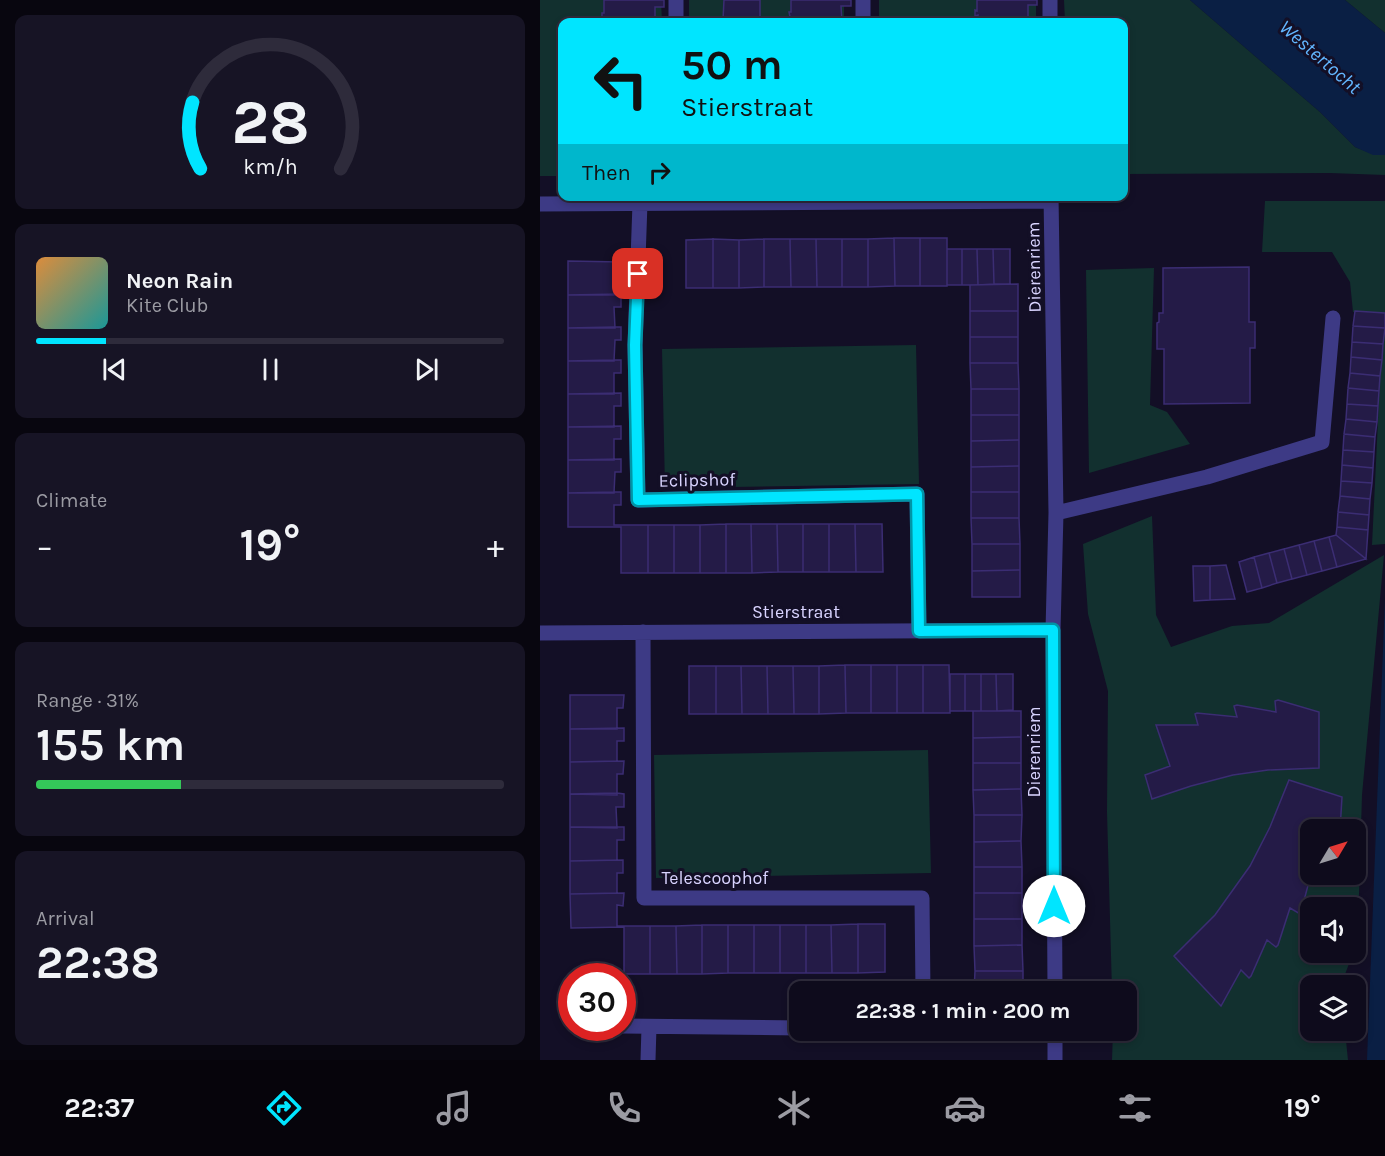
<!DOCTYPE html>
<html lang="en">
<head>
<meta charset="utf-8">
<style>
  body { margin:0; font-family:Karla,sans-serif; background:#171425; color:#f1f3f6; height:100vh; display:flex; flex-direction:column; font-size:22px; white-space:nowrap }
  * { box-sizing:border-box; margin:0 }
  p { font-size:20px; color:#9b9ba3 }
  .icon { flex:none; width:33px; height:33px; fill:none; stroke:currentColor; stroke-width:2; stroke-linecap:round; stroke-linejoin:round }
  .map { position:relative; flex:1; overflow:hidden }
  .sheet { display:flex; flex-direction:column; gap:15px; padding:15px; background:#08060f; width:540px }
  .sheet>* { flex:none }
  .hud { position:absolute; left:18px; top:18px; width:570px; height:183px; border-radius:12px; box-shadow:0 3px 9px #0003,0 0 0 2px #2e2b3b; background:#00e5ff; color:#111; overflow:hidden }
  .needle { width:39px; rotate:52deg }
  .controls { position:absolute; left:760px; top:819px; display:grid; gap:12px }
  .controls a { display:grid; place-items:center; width:66px; height:66px; border-radius:12px; background:#0e0b1c; box-shadow:0 3px 9px #0003,0 0 0 2px #2e2b3b; font-size:30px }
  .speed { position:absolute; left:18px; top:963px; display:flex; gap:12px; font-size:30px; font-weight:700; text-align:center }
  .speed>* { display:grid; place-content:center; width:78px; height:78px; border-radius:50%; background:#0e0b1c; box-shadow:0 3px 9px #0003,0 0 0 2px #2e2b3b; line-height:1 }
  .speed .limit { border:9px solid #d22; background:#fff; color:#111 }
  .pin { position:absolute; display:grid; place-items:center; width:51px; height:51px; color:#fff; margin:-26px; border-radius:12px; box-shadow:0 3px 9px #0006 }
  .me { position:absolute; width:66px; margin:-33px; rotate:0deg; stroke-linejoin:round; filter:drop-shadow(0 0 4px #0008) }
  .turn { display:flex; align-items:center; gap:21px; height:126px; padding:0 24px; font-size:27px }
  .turn .icon { width:78px; height:78px; stroke-width:2.5 }
  .turn b { display:block; font-size:42px; line-height:51px }
  .then { display:flex; align-items:center; height:57px; padding:0 24px; background:#0003; gap:12px; font-size:22px }
  .big { font-size:45px; font-weight:700; line-height:1.1 }
  .sheet .tile { flex:1; display:flex; flex-direction:column; justify-content:center; gap:9px; min-width:0; padding:0 21px; border-radius:12px; background:#171425 }
  .sheet .dial { align-items:center; gap:0 }
  .dial svg { height:156px; overflow:visible; fill:none; stroke:#2e2b3b; stroke-width:7; stroke-linecap:round; text-anchor:middle }
  .dial text { fill:#f1f3f6; stroke:none }
  .song { display:flex; align-items:center; gap:18px }
  .cover { width:72px; height:72px; border-radius:9px; background:linear-gradient(135deg,hsl(30 70% 55%),hsl(180 70% 35%)) }
  .played { height:6px; border-radius:3px; background:linear-gradient(90deg,#00e5ff 15%,#2e2b3b 15%) }
  .keys { display:flex; justify-content:space-around; direction:ltr }
  .heat { display:flex; justify-content:space-between; align-items:center; font-size:33px; direction:ltr }
  .charge { height:9px; border-radius:4px; background:linear-gradient(90deg,#34c759 31%,#2e2b3b 0) }
  .trip { position:absolute; left:249px; top:981px; width:348px; height:60px; border-radius:12px; background:#0e0b1c; box-shadow:0 3px 9px #0003,0 0 0 2px #2e2b3b; font-weight:700; line-height:60px; text-align:center }
  .dock { display:flex; height:96px; justify-content:space-around; align-items:center; background:#06040b; color:#9b9ba3 }
  .dock .icon { width:42px; height:42px }
  .dock .selected { color:#00e5ff }
  .dock b { font-size:27px; color:#f1f3f6 }
  main { display:flex; flex:1; min-height:0 }
  .map>svg:first-child { display:block }
</style>
</head>
<body>
<main>
<section class="sheet">
<div class="tile dial"><svg viewBox="0 0 100 80">
<path d="M14 69A42 42 0 1 1 86 69"/>
<path d="M14 69A42 42 0 0 1 10 35" stroke="#00e5ff"/>
<text x="50" y="56" font-size="32" font-weight="700">28</text>
<text x="50" y="72" font-size="11">km/h</text>
</svg></div>
<div class="tile">
<div class="song"><i class="cover"></i><div><b>Neon Rain</b><p>Kite Club</p></div></div>
<div class="played"></div>
<div class="keys"><svg class="icon" aria-label="previous" viewBox="0 0 24 24"><path d="M18 5L8 12l10 7zM5 5v14"/></svg><svg class="icon" aria-label="pause" viewBox="0 0 24 24"><path d="M8 5v14M16 5v14"/></svg><svg class="icon" aria-label="next" viewBox="0 0 24 24"><path d="M6 5l10 7-10 7zM19 5v14"/></svg></div>
</div>
<div class="tile"><p>Climate</p>
<div class="heat"><a>−</a><b class="big">19°</b><a>+</a></div>
</div>
<div class="tile"><p>Range · 31%</p><b class="big">155 km</b><div class="charge"></div></div>
<div class="tile"><p>Arrival</p><b class="big">22:38</b></div>
</section>
<div class="map">
<svg width="845" height="1060" viewBox="0 0 845 1060">
  <rect width="100%" height="100%" fill="#130f26"/>
  <path fill="#12302f" fill-rule="evenodd" d="M0,0H121L122,22H22V176H0Z
    M149,0H304V22H149Z
    M339,0H496V22H339Z
    M524,0H650L780,112L815,147L833,154L845,155V175L790,173L584,174V22H525Z
    M805,0H845V33Z
    M725,201H845V544L832,545L843,317L813,312L810,282L792,252H722Z
    M614,268L610,405L627,412L650,444L549,473L546,270Z
    M376,345L379,484L125,488L122,349Z
    M612,516L616,615L631,647L692,626L729,623L844,555L822,795L819,894L816,932V908H771V952L813,953L801,985L771,986V1030L805,1031L808,1060H572L573,1031L586,1030V992L572,991L567,812L568,691L548,614L543,544ZM771,830H816V874H771Z
    M388,750L391,873L116,878L114,755Z"/>
  <path fill="#0a1f44" d="M650,0H805L845,33V155H833L815,147L780,112Z
    M845,598V1060H827Z"/>
  <path fill="#241b47" stroke="#3b2d73" stroke-width="1.5" d="M64,0H124V7H115V22H64V19H62V13H64Z
    M184,0H220V20H183Z
    M251,0H311V6H301L302,22H251L249,12H251Z
    M437,0H497V5H488V22H438V15L435,16V10L437,11Z
    M354,238L355,286L328,287V239Z
    M354,238H380V286H355Z
    M380,238H407V286H380Z
    M173,239L199,240V288H173Z
    M173,239V288H146V240Z
    M224,239V287L199,288V240Z
    M224,239H250L251,287H224Z
    M250,239H276L277,287H251Z
    M276,239H302V287H277Z
    M302,239H328V287H302Z
    M407,249H422V285H407Z
    M422,249H437L438,285H422Z
    M437,249H453L454,284L438,285Z
    M453,249H470V284H454Z
    M28,261L81,262V275L75,274L74,295H28Z
    M709,267V322H715V348H710V403L624,404V349H617V323L619,322V313H623V268Z
    M478,284V311H430V285Z
    M81,294V307H74L75,328H28V295Z
    M430,311H478V337H430Z
    M815,311L845,313V328L813,326Z
    M813,326L845,328L843,344L812,342Z
    M74,327H81V340H75L74,361H28V328Z
    M430,337H478V363H430Z
    M812,342L843,344L842,360L811,357Z
    M811,357L842,360L840,376L810,373Z
    M74,360H81V373H74V394H28V361Z
    M430,363H478L479,389H431Z
    M810,373L840,376L839,391L808,388Z
    M808,388L839,391L838,406L807,404Z
    M431,389H479V415H431Z
    M81,393V406H74V427H28V394Z
    M807,404L838,406L837,422L806,419Z
    M431,415H479V440L431,441Z
    M806,419L837,422L835,437L804,434Z
    M81,426V439H74V460H28V427Z
    M804,434L835,437L834,452L803,450Z
    M479,440V466L431,467V441Z
    M803,450L834,452L833,468L802,465Z
    M81,459V472H75L74,493H28V460Z
    M802,465L833,468L832,483L801,481Z
    M479,466V492H431V467Z
    M801,481L832,483L830,499L800,496Z
    M74,492H81V505H74V525H108V573H81V527H28V493Z
    M431,492H479V518H431Z
    M800,496L830,499L829,515L798,512Z
    M798,512L829,515L828,530L797,527Z
    M431,518H479L480,544H432Z
    M186,524V573H160V525Z
    M186,524H211L212,573H186Z
    M211,524H237L238,572L212,573Z
    M237,524H263V572H238Z
    M263,524H289V572H263Z
    M289,524H315L316,572H289Z
    M315,524H342L343,572H316Z
    M108,525H134V573H108Z
    M134,525H160V573H134Z
    M797,527L828,530L826,559L796,535Z
    M796,535L826,559L797,567L789,537Z
    M789,537L797,567L782,571L774,541Z
    M774,541L782,571L767,575L759,545Z
    M432,544H480V570L432,571Z
    M759,545L767,575L752,579L744,549Z
    M744,549L752,579L737,583L729,553Z
    M729,553L737,583L722,588L714,557Z
    M714,557L722,588L707,592L699,562Z
    M686,565L695,599L670,600V566Z
    M653,566H670V600L654,601Z
    M480,570V597H432V571Z
    M305,665H331V713H306Z
    M305,665L306,713L279,714V666Z
    M331,665H357V713H331Z
    M357,665H383V713H357Z
    M383,665H409L410,713H383Z
    M149,666H176V714H149Z
    M176,666H201L202,714H176Z
    M201,666H227L228,714H202Z
    M227,666H253L254,714H228Z
    M253,666H279V714H254Z
    M410,674H425V711H410Z
    M425,674H441V711H425Z
    M441,674H456L457,711H441Z
    M456,674H473V710L457,711Z
    M30,695H84L83,708H77V729H30Z
    M738,700L779,712V768L728,770L693,775L651,786L612,799L605,775L630,766L616,725H658L655,714L657,713L697,717L694,706L697,705L736,712L735,701Z
    M433,711H481V737L433,738Z
    M84,728V741H77V761L30,762V729Z
    M481,737V763H433V738Z
    M84,761L83,774H77V795L30,794V762Z
    M433,763H481V789L433,790Z
    M749,780L802,797L800,830H771V874L761,912L760,914L750,908L738,945L736,947L727,940L711,976L709,978L701,970L681,1006L634,956L675,915L710,866L730,827Z
    M481,789L482,815H434L433,790Z
    M77,793L84,794V807H76L77,828L30,827V794Z
    M434,815H482L481,841L434,842Z
    M30,827H84V840H77V860L30,861Z
    M481,841L482,867H434V842Z
    M83,860V873H77V893L30,894V861Z
    M434,867H482V893H434Z
    M84,893L83,906L77,905V926H110V974H84V927L31,928L30,894Z
    M434,893H482V919H434Z
    M434,919H482V945L434,946Z
    M318,924H345V972L318,973Z
    M318,924V973H292L291,925Z
    M162,925H188V973L162,974Z
    M162,925V974H137L136,926Z
    M188,925H214V973H188Z
    M214,925H240V973H214Z
    M240,925H266V973H240Z
    M266,925H291L292,973H266Z
    M110,926H136L137,974H110Z
    M482,945L483,971H435L434,946Z
    M435,971H483V992H434Z"/>
  <g fill="none" stroke-linecap="round" stroke-linejoin="round">
    <path stroke="#3d3a85" stroke-width="15" d="M136,0V22
      M323,0V22
      M510,0V22
      M511,196L516,513L513,630L515,992
      M100,203L95,345L98,500L377,494L379,631
      M0,204L511,201
      M516,513L667,477L782,442L793,318
      M103,632L104,898H382L383,992
      M0,633L513,630
      M82,1026L260,1028
      M515,1030V1060
      M108,1060L109,1027"/>
  </g>
  <g fill="none" stroke-linecap="round" stroke-linejoin="round">
    <g stroke="#0095a6" stroke-width="15">
      <path id="route" d="M98,274L95,345L98,500L377,494L379,631L513,630L514,906"/>
    </g>
    <use href="#route" stroke="#00e5ff" stroke-width="10"/>
  </g>
  <g text-anchor="middle" dominant-baseline="central" stroke-width="6" stroke-linejoin="round" paint-order="stroke">
    <g font-size="18" fill="#d9d4ff" stroke="#130f26">
      <text transform="translate(494 267) rotate(-91)">Dierenriem</text>
      <text transform="translate(157 480) rotate(-1)">Eclipshof</text>
      <text x="256" y="612">Stierstraat</text>
      <text transform="translate(494 752) rotate(-90)">Dierenriem</text>
      <text x="175" y="878">Telescoophof</text>
    </g>
    <g font-size="20" font-style="italic" fill="#62b6ff" stroke="#130f26">
      <text transform="translate(780 57) rotate(41)">Westertocht</text>
    </g>
  </g>
</svg>
<div class="controls">
<a><svg class="needle" viewBox="-14 -14 28 28"><path d="M0-13l5 13h-10z" fill="#e53935"/><path d="M0 13l5-13h-10z" fill="#9b9ba3"/></svg></a>
<a><svg class="icon" aria-label="sound" viewBox="0 0 24 24"><path d="M4 9h4l5-4v14l-5-4H4zM17 9q2 3 0 6"/></svg></a>
<a><svg class="icon" aria-label="layers" viewBox="0 0 24 24"><path d="M12 4l9 5-9 5-9-5zM3 14l9 5 9-5"/></svg></a>
</div>
<div class="speed"><div class="limit">30</div></div>
<div class="pin" style="left:98px;top:274px;background:#d93025"><svg class="icon" aria-label="arrive" viewBox="0 0 24 24"><path d="M6 21V4h12l-3 4 3 4H6"/></svg></div>
<svg class="me" style="left:514px;top:906px" viewBox="-20 -20 40 40"><circle r="19" fill="#fff"/><path d="M0-13L10 11 0 6-10 11z" fill="#00e5ff"/></svg>
<div class="trip">22:38 · 1 min · 200 m</div>
<div class="hud">
<div class="turn"><svg class="icon" aria-label="left" viewBox="0 0 24 24"><path d="M17 20v-9H6M10 6l-5 5 5 5"/></svg><div><b>50 m</b>Stierstraat</div></div>
<div class="then">Then<svg class="icon" aria-label="right" viewBox="0 0 24 24"><path d="M7 20v-9h11M14 6l5 5-5 5"/></svg></div>
</div>
</div>
</main>
<nav class="dock">
<b>22:37</b>
<svg class="icon selected" aria-label="directions" viewBox="0 0 24 24"><path d="M12 3l9 9-9 9-9-9zM9 14v-3h6M13 9l2 2-2 2"/></svg>
<svg class="icon" aria-label="music" viewBox="0 0 24 24"><path d="M9 18V5l10-2v13"/><circle cx="6" cy="18" r="3"/><circle cx="16" cy="16" r="3"/></svg>
<svg class="icon" aria-label="phone" viewBox="0 0 24 24"><path d="M5 4h4l2 5-3 2q2 4 5 5l2-3 5 2v4C11 20 4 13 5 4z"/></svg>
<svg class="icon" aria-label="climate" viewBox="0 0 24 24"><path d="M12 3v18M4 7l16 10M4 17L20 7"/></svg>
<svg class="icon" aria-label="car" viewBox="0 0 24 24"><path d="M5 17H2v-5l4-1 3-4h7l3 4 3 1v5h-3M9 17h6M6 11h13"/><circle cx="7" cy="17" r="2"/><circle cx="17" cy="17" r="2"/></svg>
<svg class="icon" aria-label="filters" viewBox="0 0 24 24"><path d="M4 7h16M4 17h16"/><circle cx="9" cy="7" r="2"/><circle cx="15" cy="17" r="2"/></svg>
<b>19°</b>
</nav>
</body>
</html>
